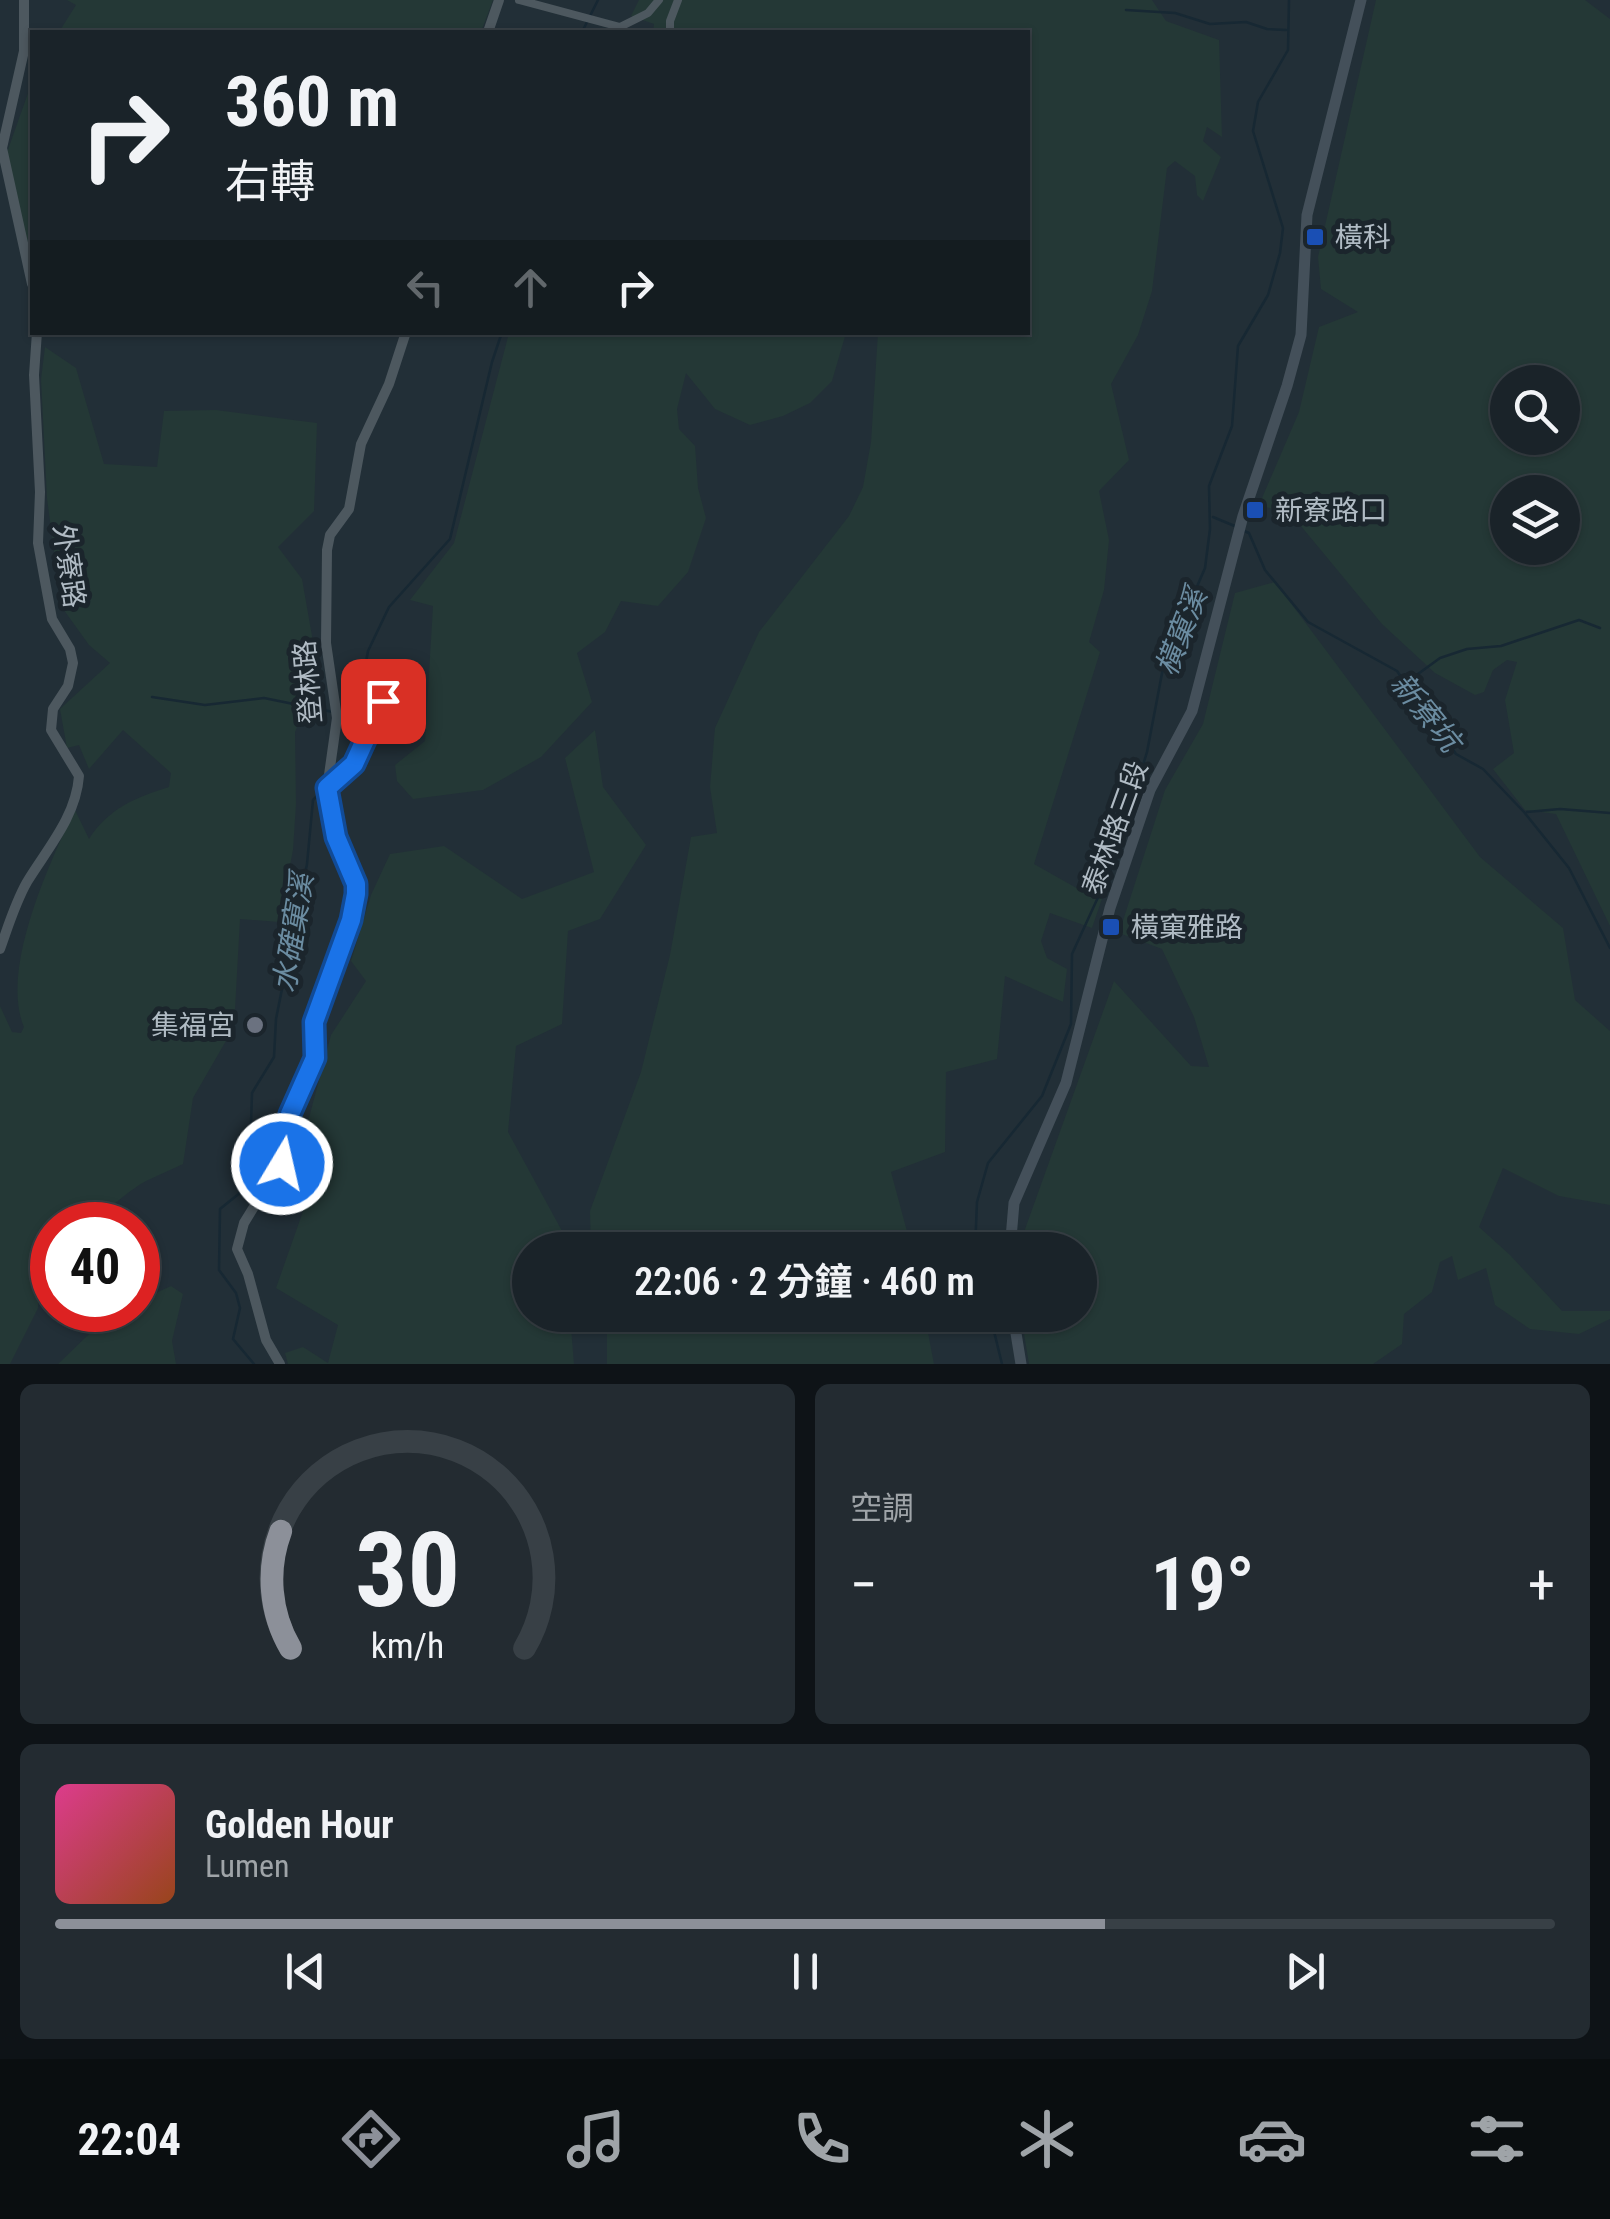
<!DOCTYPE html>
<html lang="zh-TW">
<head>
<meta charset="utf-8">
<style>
  body { margin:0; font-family:"Roboto Condensed","Noto Sans TC",sans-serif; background:#232b31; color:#f1f3f6; height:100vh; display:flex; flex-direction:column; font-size:38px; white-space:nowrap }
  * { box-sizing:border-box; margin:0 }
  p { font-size:32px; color:#9fa4a8 }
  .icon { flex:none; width:55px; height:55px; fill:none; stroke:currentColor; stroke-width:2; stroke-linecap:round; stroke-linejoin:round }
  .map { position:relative; height:1364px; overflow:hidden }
  .side { display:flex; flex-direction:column; gap:20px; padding:20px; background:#0e1317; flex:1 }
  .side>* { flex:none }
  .hud { position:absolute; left:30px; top:30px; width:1000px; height:305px; border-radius:0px; box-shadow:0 2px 8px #0004,0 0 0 2px #384046; background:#1a2329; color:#f1f3f6; overflow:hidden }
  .controls { position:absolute; left:1490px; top:365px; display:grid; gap:20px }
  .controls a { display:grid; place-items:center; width:90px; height:90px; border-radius:50%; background:#1a2329; box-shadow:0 2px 8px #0004,0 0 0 2px #384046; font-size:50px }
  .speed { position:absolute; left:30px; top:1202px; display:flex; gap:20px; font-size:50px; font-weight:700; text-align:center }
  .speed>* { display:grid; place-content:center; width:130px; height:130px; border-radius:50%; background:#1a2329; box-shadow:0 2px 8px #0004,0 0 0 2px #384046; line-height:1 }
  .speed .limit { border:15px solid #d22; background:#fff; color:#111 }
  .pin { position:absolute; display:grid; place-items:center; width:85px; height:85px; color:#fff; margin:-42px; border-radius:20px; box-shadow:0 5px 15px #0006 }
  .me { position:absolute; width:110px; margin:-55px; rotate:9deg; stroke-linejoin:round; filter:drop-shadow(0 0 8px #0008) }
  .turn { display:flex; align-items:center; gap:35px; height:210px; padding:0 30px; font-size:45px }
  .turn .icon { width:130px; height:130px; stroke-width:2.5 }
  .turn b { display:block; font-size:70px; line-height:85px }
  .lanes { display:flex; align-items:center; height:95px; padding:0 30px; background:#0003; justify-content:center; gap:50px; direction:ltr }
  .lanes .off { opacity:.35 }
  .big { font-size:75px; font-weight:600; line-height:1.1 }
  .side .widget { flex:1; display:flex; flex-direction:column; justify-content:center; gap:15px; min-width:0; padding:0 35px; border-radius:15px; background:#232b31 }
  .side .dial { align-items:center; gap:0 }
  .dial svg { height:260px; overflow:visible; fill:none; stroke:#384046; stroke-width:7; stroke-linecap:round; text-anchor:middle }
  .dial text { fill:#f1f3f6; stroke:none }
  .song { display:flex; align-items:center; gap:30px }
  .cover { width:120px; height:120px; border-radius:15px; background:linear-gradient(135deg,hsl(330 70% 55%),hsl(20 70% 35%)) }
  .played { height:10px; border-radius:5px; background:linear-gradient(90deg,#8c9099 70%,#384046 70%) }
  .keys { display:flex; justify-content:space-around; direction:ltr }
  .heat { display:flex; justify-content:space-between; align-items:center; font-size:55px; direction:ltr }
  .side .tiles { flex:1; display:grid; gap:20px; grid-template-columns:1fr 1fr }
  .widget:last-child { grid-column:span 2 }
  .trip { position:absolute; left:512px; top:1232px; width:585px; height:100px; border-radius:50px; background:#1a2329; box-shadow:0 2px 8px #0004,0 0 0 2px #384046; font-weight:600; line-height:100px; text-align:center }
  .tab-bar { display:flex; height:160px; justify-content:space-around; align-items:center; background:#0a0e10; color:#9fa4a8 }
  .tab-bar .icon { width:70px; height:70px }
  .tab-bar .active { color:#8c9099 }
  .tab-bar b { font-size:45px; color:#f1f3f6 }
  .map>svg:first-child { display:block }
</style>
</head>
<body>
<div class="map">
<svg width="1610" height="1364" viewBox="0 0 1610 1364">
  <rect width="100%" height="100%" fill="#222f37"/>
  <path fill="#243836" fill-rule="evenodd" d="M67,0H493L481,32H59L76,5Z
    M639,0H1152L1166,21L1219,40L1222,137L1207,127L1203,141L1221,157L1203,201L1197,195L1195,176L1175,161L1167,168L1152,291L1138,335L1111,384L1129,460L1099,491L1109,540L1104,590L1089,642L1100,652L1034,864L1080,890L1107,884L1092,928L1050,913L1041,941L1047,958L1067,969L1063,1002L1005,976L997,1059L946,1072L945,1152L891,1172L912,1250H591L590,1211L641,1072L670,955L691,837L717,833L710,787L715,728L759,632L849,516L863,487L871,442L878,333L1028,332V32H653L654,24L631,16Z
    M1376,0H1585L1610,19V926L1556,814L1525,810L1493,769L1514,753L1505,700L1517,662L1507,660L1493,670L1484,692L1475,695L1435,673L1382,624L1291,514L1259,505L1299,412L1319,327L1358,312L1321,289L1318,257ZM1508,382H1562V438H1508ZM1508,492H1562V548H1508Z
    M32,82V259L31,260L5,158Z
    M509,333H846L832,381L810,403L783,416L750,425L715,409L686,373L677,409L679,429L695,446L698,488L706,518L688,572L658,606L621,601L605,632L577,653L592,702L541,757L483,790L413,799L397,781L395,765L425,741L433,606L410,600L454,543Z
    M45,347L76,368L104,464L157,467L164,411L216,410L317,423L314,511L278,547L302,579L319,676L295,732L296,804L293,850L279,922L240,919L234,1027L193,1098L183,1164C171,1170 158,1175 146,1181C107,1203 107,1225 52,1225V1233L40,1238L38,1308L10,1364H0V1006L12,1032L21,1033L24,1027C0,971 48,865 75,810L89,839C108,809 136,797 169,787L171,773L123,730L89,769L79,745L67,748L60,709L110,663L89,645L61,606L47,498L41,379Z
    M1275,582L1480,857L1563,928L1575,1000L1610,1031V1205L1559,1196L1503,1168L1479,1227L1510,1255L1562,1311H1610V1319L1579,1334L1530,1329L1495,1305L1486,1268L1458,1280L1452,1256L1440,1262L1432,1292L1404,1314L1402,1344L1373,1364H1029L1021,1315H1080V1250H1024V1232L1114,981L1191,1066L1209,1067L1194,1017L1162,949L1119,933L1165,790L1203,724L1235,593Z
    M595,730L603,787L646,845L600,919L568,931L562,1024L516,1046L508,1132L562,1231L564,1250H530V1315H570L574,1364H288L285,1353L303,1347L328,1363L338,1325L276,1288L307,1200L297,1163L331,1035L366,981L351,961L371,895L390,854L444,846L522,899L594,872L565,758Z
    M171,1286L183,1294L172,1341L176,1364H58L111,1313L138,1310V1301Z
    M602,1315H907L928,1333L934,1364H607V1330Z"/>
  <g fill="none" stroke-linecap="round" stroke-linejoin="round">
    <path stroke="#172833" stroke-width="2.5" d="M1126,10L1175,13L1210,24L1246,22L1267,29L1286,30
      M582,32L598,0
      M1213,517L1237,527
      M1244,531L1249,533L1265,570L1308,622L1397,671L1456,754L1483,769L1524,812L1569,868L1610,948
      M1404,679L1418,674L1440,658L1467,649L1501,646L1579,620L1600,628
      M152,697L205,705L264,698L333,712
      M343,768L348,762L368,651L389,607L450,539L492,362L502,332
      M1527,812L1560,809L1610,813
      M975,1250L977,1202L988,1163L1042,1096L1071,1024L1072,954L1111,869L1147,752L1164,663L1205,568L1210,529L1209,486L1232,426L1238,346L1268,295L1280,253L1283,228L1253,131L1258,102L1288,50L1289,0
      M990,1315L1002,1364
      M254,1364L233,1339L240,1308L236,1293L219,1270L220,1209L257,1179L260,1166L251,1124L252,1093L274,1057L276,1019L307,864L313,800L324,789"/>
    <path stroke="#4d585f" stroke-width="8" d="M519,0L620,27L648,13L659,0
      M670,32V21L678,0
      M327,789L354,764L383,701"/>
    <path stroke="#4d585f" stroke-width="10" d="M24,0V51L2,148L32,284
      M488,32L499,0
      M0,949C8,927 15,903 27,882C47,849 76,817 79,776L51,730L53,709L68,686L73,663L70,649L52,619L38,543L40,492L34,375L37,332
      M280,1364L266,1340L248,1274L237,1249L244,1223L286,1155L290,1114L315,1058L314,1022L351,919L356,884L336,837L327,789L337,718L326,643L327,550L330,535L349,509L361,444L389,384L406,332"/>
    <path stroke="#44505a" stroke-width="11" d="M1010,1250L1014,1203L1066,1083L1110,908L1150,790L1192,711L1243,516L1287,386L1301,335L1307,215L1361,0
      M1013,1315L1021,1364"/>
  </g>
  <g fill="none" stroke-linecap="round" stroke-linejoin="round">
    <g stroke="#114b97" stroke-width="25">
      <path id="route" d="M282,1164L290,1114L315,1058L314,1022L351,920L356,894V884L336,837L327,788L354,764L383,701"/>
    </g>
    <use href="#route" stroke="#1a73e8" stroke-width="18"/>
  </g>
  <g fill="#1a4fb4" stroke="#1b252c" stroke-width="4">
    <rect x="1305" y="227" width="20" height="20" rx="5"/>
    <rect x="1245" y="500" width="20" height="20" rx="5"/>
    <rect x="1101" y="917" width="20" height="20" rx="5"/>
  </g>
  <circle fill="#6b7280" stroke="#1b252c" stroke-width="4" cx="255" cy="1025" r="10"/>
  <g text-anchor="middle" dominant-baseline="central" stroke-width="10" stroke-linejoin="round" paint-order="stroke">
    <g font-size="28" fill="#b0bbc4" stroke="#1b252c" text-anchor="start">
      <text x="1335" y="237">橫科</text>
      <text x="1275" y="510">新寮路口</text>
      <text x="1131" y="927">橫窠雅路</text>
      <text x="235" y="1025" text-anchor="end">集福宮</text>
    </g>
    <g font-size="28" fill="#b0bbc4" stroke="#1b252c">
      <text transform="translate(69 566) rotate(82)">外寮路</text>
      <text transform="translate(308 682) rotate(-95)">登林路</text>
      <text transform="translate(1115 828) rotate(-70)">泰林路三段</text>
    </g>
    <g font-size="30" font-style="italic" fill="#6b8ca1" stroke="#1b252c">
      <text transform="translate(1181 632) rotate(-69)">橫窠溪</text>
      <text transform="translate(1426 712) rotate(51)">新寮坑</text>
      <text transform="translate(293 933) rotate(-81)">水確窠溪</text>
    </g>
  </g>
</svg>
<div class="controls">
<a><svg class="icon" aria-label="search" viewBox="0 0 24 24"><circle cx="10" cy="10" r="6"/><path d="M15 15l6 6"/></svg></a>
<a><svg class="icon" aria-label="layers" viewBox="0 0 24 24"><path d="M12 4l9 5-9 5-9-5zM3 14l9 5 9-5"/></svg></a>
</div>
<div class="speed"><div class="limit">40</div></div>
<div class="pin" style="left:383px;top:701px;background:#d93025"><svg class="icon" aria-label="arrive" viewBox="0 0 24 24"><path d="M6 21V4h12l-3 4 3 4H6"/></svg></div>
<svg class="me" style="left:282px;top:1164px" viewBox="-20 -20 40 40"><circle r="17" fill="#1a73e8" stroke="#fff" stroke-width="3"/><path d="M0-11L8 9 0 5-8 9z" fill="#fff"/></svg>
<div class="trip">22:06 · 2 分鐘 · 460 m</div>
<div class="hud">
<div class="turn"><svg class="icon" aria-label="right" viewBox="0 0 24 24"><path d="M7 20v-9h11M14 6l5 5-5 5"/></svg><div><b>360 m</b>右轉</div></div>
<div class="lanes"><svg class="icon off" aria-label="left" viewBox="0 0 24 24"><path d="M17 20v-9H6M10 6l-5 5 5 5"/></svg><svg class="icon off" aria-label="ahead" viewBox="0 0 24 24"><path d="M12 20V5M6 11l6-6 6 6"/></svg><svg class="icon" aria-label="right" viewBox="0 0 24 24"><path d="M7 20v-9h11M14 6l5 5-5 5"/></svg></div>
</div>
</div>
<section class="side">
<div class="tiles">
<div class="widget dial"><svg viewBox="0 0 100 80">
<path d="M14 69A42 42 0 1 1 86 69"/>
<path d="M14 69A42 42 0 0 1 11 33" stroke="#8c9099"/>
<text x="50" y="56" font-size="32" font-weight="700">30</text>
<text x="50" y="72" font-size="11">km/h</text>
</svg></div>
<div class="widget"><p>空調</p>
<div class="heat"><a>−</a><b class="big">19°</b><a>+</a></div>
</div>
<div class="widget">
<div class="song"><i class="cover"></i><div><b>Golden Hour</b><p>Lumen</p></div></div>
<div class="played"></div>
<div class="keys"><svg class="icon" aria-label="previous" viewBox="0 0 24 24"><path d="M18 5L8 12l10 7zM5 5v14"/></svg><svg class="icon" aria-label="pause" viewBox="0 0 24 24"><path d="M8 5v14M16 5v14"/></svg><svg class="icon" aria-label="next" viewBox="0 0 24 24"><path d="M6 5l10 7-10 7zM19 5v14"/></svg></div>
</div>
</div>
</section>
<nav class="tab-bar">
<b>22:04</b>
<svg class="icon active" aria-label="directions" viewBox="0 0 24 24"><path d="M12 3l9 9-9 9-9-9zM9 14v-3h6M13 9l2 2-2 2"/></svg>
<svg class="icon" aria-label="music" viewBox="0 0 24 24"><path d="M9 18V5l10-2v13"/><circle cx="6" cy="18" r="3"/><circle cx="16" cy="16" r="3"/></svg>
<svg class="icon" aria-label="phone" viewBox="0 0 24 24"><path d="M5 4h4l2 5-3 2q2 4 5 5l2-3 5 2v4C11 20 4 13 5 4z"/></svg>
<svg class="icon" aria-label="climate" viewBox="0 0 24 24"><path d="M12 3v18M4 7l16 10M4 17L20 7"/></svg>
<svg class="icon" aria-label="car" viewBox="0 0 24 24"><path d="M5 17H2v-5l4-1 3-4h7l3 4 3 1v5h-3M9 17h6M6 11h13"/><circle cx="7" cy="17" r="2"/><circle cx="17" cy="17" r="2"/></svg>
<svg class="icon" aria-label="filters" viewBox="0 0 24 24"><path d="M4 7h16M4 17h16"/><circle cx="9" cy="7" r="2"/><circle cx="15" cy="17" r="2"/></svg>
</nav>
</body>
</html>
